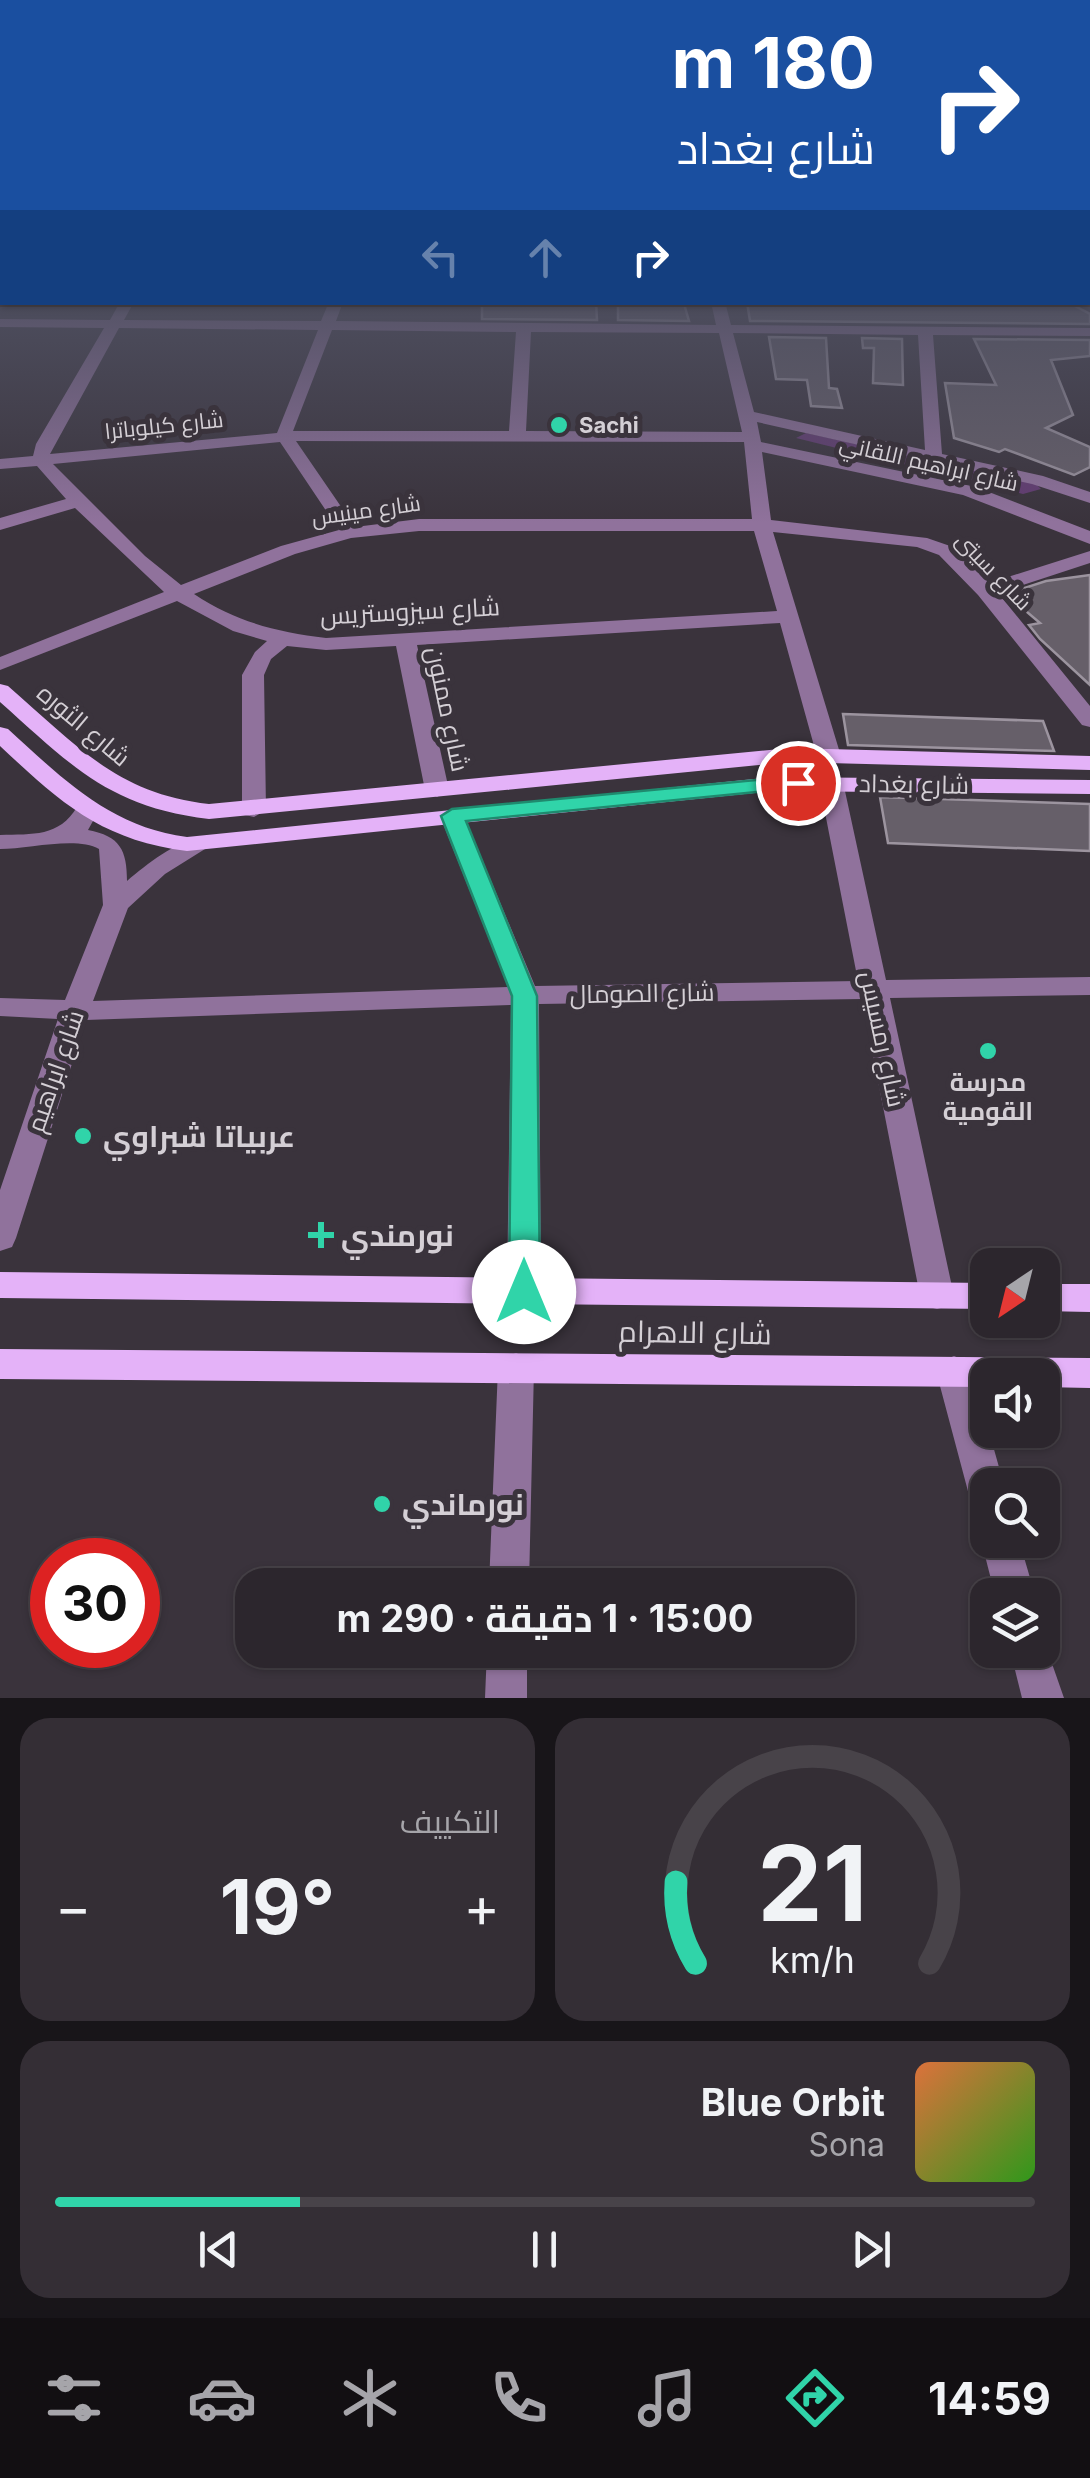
<!DOCTYPE html>
<html lang="ar">
<head>
<meta charset="utf-8">
<style>
  body { margin:0; font-family:Inter,Cairo,sans-serif; background:#342e35; color:#f1f3f6; direction:rtl; height:100vh; display:flex; flex-direction:column; font-size:38px; white-space:nowrap }
  * { box-sizing:border-box; margin:0 }
  p { font-size:32px; color:#a6a5aa }
  .icon { flex:none; width:55px; height:55px; fill:none; stroke:currentColor; stroke-width:2; stroke-linecap:round; stroke-linejoin:round }
  .map { position:relative; height:1698px; overflow:hidden; direction:ltr }
  .panel { display:flex; flex-direction:column; gap:20px; padding:20px; background:#181519; flex:1 }
  .panel>* { flex:none }
  .top-card { position:absolute; left:0px; top:0px; width:1090px; height:305px; box-shadow:0 2px 8px #0004,0 0 0 2px #484349; direction:rtl; background:#1a4fa0; color:#fff; overflow:hidden }
  .needle { width:65px; rotate:215deg }
  .tools { position:absolute; left:970px; top:1248px; display:grid; gap:20px }
  .tools a { display:grid; place-items:center; width:90px; height:90px; border-radius:20px; background:#2c262d; box-shadow:0 2px 8px #0004,0 0 0 2px #484349; font-size:50px }
  .speed { position:absolute; left:30px; top:1538px; display:flex; gap:20px; font-size:50px; font-weight:700; text-align:center }
  .speed>* { display:grid; place-content:center; width:130px; height:130px; border-radius:50%; background:#2c262d; box-shadow:0 2px 8px #0004,0 0 0 2px #484349; line-height:1 }
  .speed .limit { border:15px solid #d22; background:#fff; color:#111 }
  .pin { position:absolute; display:grid; place-items:center; width:85px; height:85px; color:#fff; margin:-42px; border:5px solid #fff; border-radius:50%; box-shadow:0 2px 10px #0007 }
  .me { position:absolute; width:110px; margin:-55px; rotate:0deg; stroke-linejoin:round; filter:drop-shadow(0 0 8px #0008) }
  .turn { display:flex; align-items:center; gap:35px; height:210px; padding:0 50px; font-size:45px }
  .turn .icon { width:130px; height:130px; stroke-width:2.5 }
  .turn b { display:block; font-size:70px; line-height:85px }
  .lanes { display:flex; align-items:center; height:95px; padding:0 50px; background:#0003; justify-content:center; gap:50px; direction:ltr }
  .lanes .off { opacity:.35 }
  .big { font-size:75px; font-weight:700; line-height:1.1 }
  .panel .widget { flex:1; display:flex; flex-direction:column; justify-content:center; gap:15px; min-width:0; padding:0 35px; border-radius:30px; background:#342e35 }
  .panel .dial { align-items:center; gap:0 }
  .dial svg { height:260px; overflow:visible; fill:none; stroke:#484349; stroke-width:7; stroke-linecap:round; text-anchor:middle }
  .dial text { fill:#f1f3f6; stroke:none }
  .song { display:flex; align-items:center; gap:30px }
  .cover { width:120px; height:120px; border-radius:15px; background:linear-gradient(135deg,hsl(20 70% 55%),hsl(110 70% 35%)) }
  .played { height:10px; border-radius:5px; background:linear-gradient(90deg,#30d4a9 25%,#484349 25%) }
  .keys { display:flex; justify-content:space-around; direction:ltr }
  .heat { display:flex; justify-content:space-between; align-items:center; font-size:55px; direction:ltr }
  .panel .tiles { flex:1; display:grid; gap:20px; grid-template-columns:1fr 1fr }
  .widget:last-child { grid-column:span 2 }
  .trip { position:absolute; left:235px; top:1568px; width:620px; height:100px; border-radius:30px; background:#2c262d; box-shadow:0 2px 8px #0004,0 0 0 2px #484349; font-weight:700; line-height:100px; text-align:center; direction:rtl }
  .tabs { display:flex; height:160px; justify-content:space-around; align-items:center; background:#120f12; color:#a6a5aa }
  .tabs .icon { width:70px; height:70px }
  .tabs .selected { color:#30d4a9 }
  .tabs b { font-size:45px; color:#f1f3f6 }
  .map>svg:first-child { display:block }
</style>
</head>
<body>
<div class="map">
<svg width="1090" height="1698" viewBox="0 0 1090 1698">
  <rect width="100%" height="100%" fill="#3a333c"/>
  <path fill="#633c72" d="M806,433L1035,483L1041,489L1023,494L796,438Z"/>
  <path fill="#665f69" stroke="#9c949f" stroke-width="2.5" d="M482,302H596L597,320L482,319Z
    M747,302L1069,303L1090,314V324L750,321Z
    M618,304H684L689,321L618,320Z
    M769,337L826,338L829,388L837,389L842,408L811,406L807,380L776,379Z
    M862,338L902,339L903,385L873,383L874,348H863Z
    M974,339L1090,340V356L1051,360L1073,415L1046,428L1090,447V467L1074,475L1005,449L999,452L954,438L945,383L996,385Z
    M1090,575V685L1040,639L1029,625L1040,623L1006,594L1046,581Z
    M843,714L1043,721L1054,751L848,745Z
    M880,797L1090,804V851L888,843Z"/>
  <g fill="none" stroke-linecap="round" stroke-linejoin="round">
    <path fill="#90729c" fill-rule="evenodd" d="M120,302H134L124,320L321,321L329,302H343L336,321L716,325L711,302H725L731,325L1090,328V336L933,335L942,454L1043,476L1090,492V503L1032,484L757,422L761,442L976,487L1090,531V544L963,495L762,452L771,520L927,538L953,547L989,583L1090,551V563L998,593L1090,706V727L1082,725L978,595L939,555L917,547L773,532L840,753L836,758L828,760L816,753L780,623L417,645L449,790L437,797L425,790L396,646L326,650L287,646L271,659L264,675L266,810L254,817L245,815L242,810V675L255,652L267,641L233,631L177,601L0,670V657L164,592L75,508L0,530V518L66,499L37,466L0,469V459L33,456L36,444L104,328L0,327V319L110,320ZM119,328L318,330L277,433L50,454ZM332,330L516,332L509,431H293ZM531,332L719,333L742,432L526,431ZM733,333L918,335L925,450L754,412ZM296,441L744,442L752,519H419L355,527ZM280,442L339,530L281,546L181,585L145,556L53,464ZM419,531H754L777,611L326,638C277,632 236,622 194,594L295,554L351,538Z
      M831,775L843,782L886,980L1090,977V995L890,998L954,1296L949,1306L937,1309L925,1306L920,1296L862,999L539,1004L541,1292L536,1301L524,1305L512,1301L507,1292L511,1005L86,1020L16,1238L12,1247L0,1251V1190L58,1019L0,1016V998L65,1000L103,905L99,849C77,836 27,849 0,849V835C33,834 59,837 77,807H95L98,812L88,830C120,836 127,850 127,881C148,863 174,843 201,837L213,844L165,874L128,908L93,1001L508,987L440,816L452,809L464,816L535,986L858,981L819,782Z
      M516,1353L528,1358L534,1368L529,1585H489L498,1368L504,1358Z
      M954,1356L966,1361L972,1371L1004,1485H988V1512L975,1507L969,1495L936,1371L942,1361Z
      M988,1527V1540H1019L1035,1595H995L981,1540Z
      M1042,1635L1064,1698H1022L1010,1650H1042Z
      M487,1650H527V1698H485Z"/>
    <path fill="#e4b2f8" fill-rule="evenodd" d="M1088,285H1090V292H1088Z
      M0,684L8,686C75,744 117,794 209,804L790,748L1090,756V770L790,762L209,819C109,807 72,766 0,702Z
      M0,727L8,729C63,779 110,827 187,837L775,777L1090,780V794L775,791L187,851C101,840 61,803 0,746Z
      M0,1272L988,1283V1309L0,1298Z
      M1042,1284H1090V1312L1042,1311Z
      M0,1349L1090,1358V1388L1042,1387V1375H988V1387L0,1379Z"/>
    <path fill="#eddef3" fill-rule="evenodd" d="M1088,293H1090V304L1084,302Z"/>
  </g>
  <linearGradient id="sky" x2="0" y2="1"><stop stop-color="#201c21"/><stop offset="0.54" stop-color="#4f5061"/><stop offset="1" stop-color="#4f5061" stop-opacity="0"/></linearGradient>
  <rect width="1090" height="523" fill="url(#sky)"/>
  <path fill="#30d4a9" stroke="#1f8a6e" stroke-width="2.5" d="M798,776L809,783L806,787L466,821L537,996L540,1292L535,1301L524,1304L513,1301L509,1292L512,996L441,816L452,809Z"/>
  <g fill="#30d4a9" stroke="#3a333c" stroke-width="4">
    <circle cx="559" cy="425" r="10"/>
    <circle cx="988" cy="1051" r="10"/>
    <circle cx="83" cy="1136" r="10"/>
    <path d="M316 1220h10v10h10v10h-10v10h-10v-10h-10v-10h10z"/>
    <circle cx="382" cy="1504" r="10"/>
  </g>
  <g text-anchor="middle" dominant-baseline="central" stroke-width="10" stroke-linejoin="round" paint-order="stroke">
    <g font-size="22" fill="#d4cfd5" stroke="#3a333c">
      <text transform="translate(164 425) rotate(-6)">شارع كيلوباترا</text>
      <text transform="translate(929 463) rotate(13)">شارع ابراهيم اللقاني</text>
      <text transform="translate(366 510) rotate(-8)">شارع مينيس</text>
      <text transform="translate(994 571) rotate(46)">شارع سيتى</text>
    </g>
    <g font-size="22" font-weight="bold" fill="#d4cfd5" stroke="#3a333c" text-anchor="start">
      <text x="579" y="425">Sachi</text>
    </g>
    <g font-size="25" fill="#d4cfd5" stroke="#3a333c">
      <text transform="translate(410 611) rotate(-3)">شارع سيزوستريس</text>
      <text transform="translate(448 709) rotate(78)">شارع ممنون</text>
      <text transform="translate(84 725) rotate(40)">شارع الثوره</text>
      <text transform="translate(914 784) rotate(1)">شارع بغداد</text>
      <text transform="translate(642 993) rotate(-1)">شارع الصومال</text>
      <text transform="translate(883 1039) rotate(78)">شارع رمسيس</text>
      <text transform="translate(55 1071) rotate(-71)">شارع ابراهيم</text>
    </g>
    <g font-size="25" font-weight="bold" fill="#d4cfd5" stroke="#3a333c">
      <text x="988" y="1082">مدرسة<tspan x="988" dy="29">القومية</tspan></text>
    </g>
    <g font-size="30" font-weight="bold" fill="#d4cfd5" stroke="#3a333c" text-anchor="start">
      <text x="103" y="1136">عربياتا شبراوي</text>
      <text x="341" y="1235">نورمندي</text>
      <text x="402" y="1504">نورماندي</text>
    </g>
    <g font-size="30" fill="#d4cfd5" stroke="#3a333c">
      <text transform="translate(695 1332) rotate(1)">شارع الاهرام</text>
    </g>
  </g>
</svg>
<div class="tools">
<a><svg class="needle" viewBox="-14 -14 28 28"><path d="M0-13l5 13h-10z" fill="#e53935"/><path d="M0 13l5-13h-10z" fill="#a6a5aa"/></svg></a>
<a><svg class="icon" aria-label="sound" viewBox="0 0 24 24"><path d="M4 9h4l5-4v14l-5-4H4zM17 9q2 3 0 6"/></svg></a>
<a><svg class="icon" aria-label="search" viewBox="0 0 24 24"><circle cx="10" cy="10" r="6"/><path d="M15 15l6 6"/></svg></a>
<a><svg class="icon" aria-label="layers" viewBox="0 0 24 24"><path d="M12 4l9 5-9 5-9-5zM3 14l9 5 9-5"/></svg></a>
</div>
<div class="speed"><div class="limit">30</div></div>
<div class="pin" style="left:798px;top:783px;background:#d93025"><svg class="icon" aria-label="arrive" viewBox="0 0 24 24"><path d="M6 21V4h12l-3 4 3 4H6"/></svg></div>
<svg class="me" style="left:524px;top:1292px" viewBox="-20 -20 40 40"><circle r="19" fill="#fff"/><path d="M0-13L10 11 0 6-10 11z" fill="#30d4a9"/></svg>
<div class="trip">15:00 · 1 دقيقة · 290 m</div>
<div class="top-card">
<div class="turn"><svg class="icon" aria-label="right" viewBox="0 0 24 24"><path d="M7 20v-9h11M14 6l5 5-5 5"/></svg><div><b>180 m</b>شارع بغداد</div></div>
<div class="lanes"><svg class="icon off" aria-label="left" viewBox="0 0 24 24"><path d="M17 20v-9H6M10 6l-5 5 5 5"/></svg><svg class="icon off" aria-label="ahead" viewBox="0 0 24 24"><path d="M12 20V5M6 11l6-6 6 6"/></svg><svg class="icon" aria-label="right" viewBox="0 0 24 24"><path d="M7 20v-9h11M14 6l5 5-5 5"/></svg></div>
</div>
</div>
<section class="panel">
<div class="tiles">
<div class="widget dial"><svg viewBox="0 0 100 80">
<path d="M14 69A42 42 0 1 1 86 69"/>
<path d="M14 69A42 42 0 0 1 8 44" stroke="#30d4a9"/>
<text x="50" y="56" font-size="32" font-weight="700">21</text>
<text x="50" y="72" font-size="11">km/h</text>
</svg></div>
<div class="widget"><p>التكييف</p>
<div class="heat"><a>−</a><b class="big">19°</b><a>+</a></div>
</div>
<div class="widget">
<div class="song"><i class="cover"></i><div><b>Blue Orbit</b><p>Sona</p></div></div>
<div class="played"></div>
<div class="keys"><svg class="icon" aria-label="previous" viewBox="0 0 24 24"><path d="M18 5L8 12l10 7zM5 5v14"/></svg><svg class="icon" aria-label="pause" viewBox="0 0 24 24"><path d="M8 5v14M16 5v14"/></svg><svg class="icon" aria-label="next" viewBox="0 0 24 24"><path d="M6 5l10 7-10 7zM19 5v14"/></svg></div>
</div>
</div>
</section>
<nav class="tabs">
<b>14:59</b>
<svg class="icon selected" aria-label="directions" viewBox="0 0 24 24"><path d="M12 3l9 9-9 9-9-9zM9 14v-3h6M13 9l2 2-2 2"/></svg>
<svg class="icon" aria-label="music" viewBox="0 0 24 24"><path d="M9 18V5l10-2v13"/><circle cx="6" cy="18" r="3"/><circle cx="16" cy="16" r="3"/></svg>
<svg class="icon" aria-label="phone" viewBox="0 0 24 24"><path d="M5 4h4l2 5-3 2q2 4 5 5l2-3 5 2v4C11 20 4 13 5 4z"/></svg>
<svg class="icon" aria-label="climate" viewBox="0 0 24 24"><path d="M12 3v18M4 7l16 10M4 17L20 7"/></svg>
<svg class="icon" aria-label="car" viewBox="0 0 24 24"><path d="M5 17H2v-5l4-1 3-4h7l3 4 3 1v5h-3M9 17h6M6 11h13"/><circle cx="7" cy="17" r="2"/><circle cx="17" cy="17" r="2"/></svg>
<svg class="icon" aria-label="filters" viewBox="0 0 24 24"><path d="M4 7h16M4 17h16"/><circle cx="9" cy="7" r="2"/><circle cx="15" cy="17" r="2"/></svg>
</nav>
</body>
</html>
